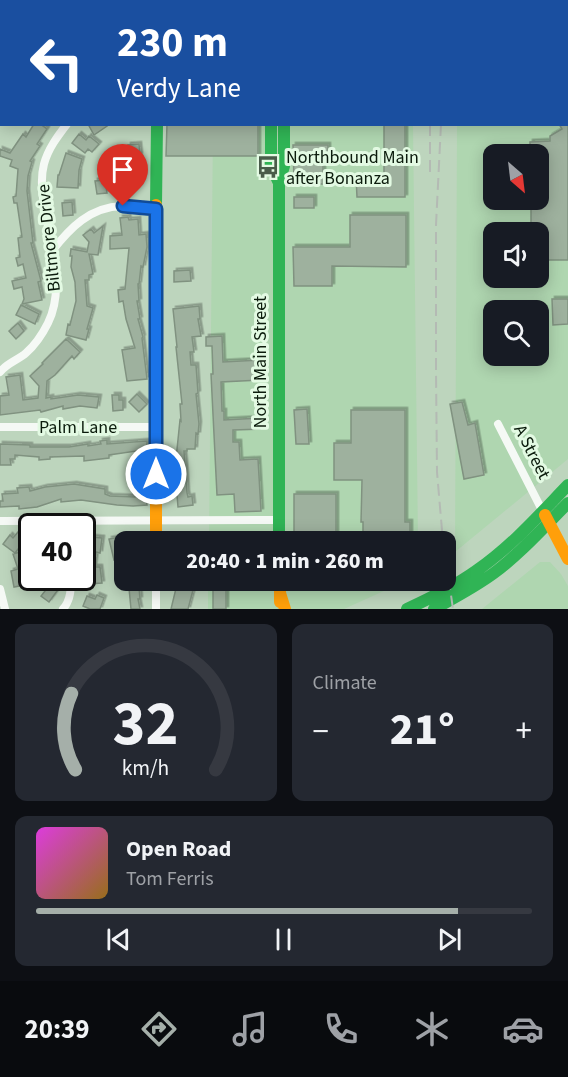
<!DOCTYPE html>
<html lang="en">
<head>
<meta charset="utf-8">
<style>
  body { margin:0; font-family:"Source Sans 3",sans-serif; background:#242831; color:#f1f3f6; height:100vh; display:flex; flex-direction:column; font-size:22px; white-space:nowrap }
  * { box-sizing:border-box; margin:0 }
  p { font-size:20px; color:#9ea1a6 }
  .icon { flex:none; width:33px; height:33px; fill:none; stroke:currentColor; stroke-width:2; stroke-linecap:round; stroke-linejoin:round }
  .map { position:relative; height:609px; overflow:hidden }
  .panel { display:flex; flex-direction:column; gap:15px; padding:15px; background:#0d0f14; flex:1 }
  .panel>* { flex:none }
  .banner { position:absolute; left:0px; top:0px; width:568px; height:126px; box-shadow:0 3px 15px #0003; background:#1a4fa0; color:#fff; overflow:hidden }
  .needle { width:39px; rotate:152deg }
  .fabs { position:absolute; left:483px; top:144px; display:grid; gap:12px }
  .fabs a { display:grid; place-items:center; width:66px; height:66px; border-radius:12px; background:#171b24; box-shadow:0 3px 15px #0003; font-size:30px }
  .speed { position:absolute; left:18px; top:513px; display:flex; gap:12px; font-size:30px; font-weight:700; text-align:center }
  .speed>* { display:grid; place-content:center; width:78px; height:78px; border-radius:50%; background:#171b24; box-shadow:0 3px 15px #0003; line-height:1 }
  .speed .limit { border:3px solid #111; border-radius:9px; background:#fff; color:#111 }
  .pin { position:absolute; display:grid; place-items:center; width:51px; height:51px; color:#fff; margin:-62px -26px; border-radius:50% 50% 50% 0; rotate:-45deg; box-shadow:0 0 6px #0007 }
  .pin .icon { rotate:45deg }
  .me { position:absolute; width:66px; margin:-33px; rotate:0deg; stroke-linejoin:round; filter:drop-shadow(0 0 4px #0008) }
  .turn { display:flex; align-items:center; gap:21px; height:126px; padding:0 18px; font-size:27px }
  .turn .icon { width:78px; height:78px; stroke-width:2.5 }
  .turn b { display:block; font-size:42px; line-height:51px }
  .big { font-size:45px; font-weight:800; line-height:1.1 }
  .panel .tile { flex:1; display:flex; flex-direction:column; justify-content:center; gap:9px; min-width:0; padding:0 21px; border-radius:12px; background:#242831 }
  .panel .dial { align-items:center; gap:0 }
  .dial svg { height:156px; overflow:visible; fill:none; stroke:#363941; stroke-width:7; stroke-linecap:round; text-anchor:middle }
  .dial text { fill:#f1f3f6; stroke:none }
  .song { display:flex; align-items:center; gap:18px }
  .cover { width:72px; height:72px; border-radius:9px; background:linear-gradient(135deg,hsl(300 70% 55%),hsl(40 70% 35%)) }
  .played { height:6px; border-radius:3px; background:linear-gradient(90deg,#a5afa9 85%,#363941 85%) }
  .keys { display:flex; justify-content:space-around; direction:ltr }
  .heat { display:flex; justify-content:space-between; align-items:center; font-size:33px; direction:ltr }
  .panel .tiles { flex:1; display:grid; gap:15px; grid-template-columns:1fr 1fr }
  .tile:last-child { grid-column:span 2 }
  .trip { position:absolute; left:114px; top:531px; width:342px; height:60px; border-radius:12px; background:#171b24; box-shadow:0 3px 15px #0003; font-weight:800; line-height:60px; text-align:center }
  .dock { display:flex; height:96px; justify-content:space-around; align-items:center; background:#090b0e; color:#9ea1a6 }
  .dock .icon { width:42px; height:42px }
  .dock .on { color:#a5afa9 }
  .dock b { font-size:27px; color:#f1f3f6 }
  .map>svg:first-child { display:block }
</style>
</head>
<body>
<div class="map">
<svg width="568" height="609" viewBox="0 0 568 609">
  <defs>
    <filter id="shadow"><feDropShadow dx="2.5" dy="-2.5" stdDeviation="0" flood-color="#0004"/></filter>
  </defs>
  <rect width="100%" height="100%" fill="#bdd5bd"/>
  <path fill="#afd6b0" fill-rule="evenodd" d="M495,0H568V459L455,552L457,125L567,124V2L492,1ZM494,154H538V200H494ZM494,232H538V278H494ZM494,310H538V356H494Z
    M213,125H413L418,541H209Z
    M540,562H550L561,574L568,586V609H482Z
    M208,581H406L344,609H208Z"/>
  <path fill="#9eb19e" stroke="#809280" stroke-width="1.5" filter="url(#shadow)" d="M34,124H40L47,129L37,144L40,146L30,161L32,162L28,176L27,191L33,243H31L41,281L38,282L42,300L22,304L24,299L22,287L14,289L12,281L26,278L23,264L18,266L16,258L20,257L18,238L22,237L17,203H14L13,197L16,196L18,169L10,166L12,160L0,156V149L10,153L23,134L26,137Z
    M88,124H110L94,135Z
    M167,124H258V156H166Z
    M384,124H405V197H357L356,177L384,176Z
    M559,124H568V260H538V232H531V200H538V154H530V142L550,141V136L562,129Z
    M79,134L86,140L89,136L99,144L92,152L88,149L85,153L72,143Z
    M139,144L140,155H139L144,175L132,178L129,165H130L128,145Z
    M293,145H328V162H323V184H314V182H294Z
    M66,153L82,159L79,170L78,188L57,187L58,175H59Z
    M105,180L107,193L97,194L95,181Z
    M133,180V192H122L121,181Z
    M294,197H314V208H294Z
    M72,202L73,215L63,216L62,203Z
    M350,215H406V267L332,266V286H294L293,247H350Z
    M128,217L129,220L138,219L139,235L146,234L147,247L143,267L141,266L139,284H138L139,301H137L140,319H138L143,337L142,338L147,379L127,381L122,350L135,348L126,319L123,301L119,302L118,290L125,289L129,248L110,249V236L122,235L120,218Z
    M103,226L98,255L89,254L93,274L89,275V280H85L87,306L93,308L87,329H89L86,340L66,335L68,324L70,325L76,301L75,282L71,267L72,256H70L71,249L87,252L89,242L83,235L91,229L94,233Z
    M190,270L191,281L174,282V271Z
    M552,299H568V324L553,325Z
    M21,305L39,314L35,324L16,315Z
    M199,306L200,319H198L201,336L192,337L194,352H190L191,365H196L198,393L196,394L199,424L198,434L196,433L195,449H187V451H184L187,493L188,497L192,496L193,505L178,507L174,459H176L180,420L181,421L180,404H182L176,347H177L173,309Z
    M18,323L24,331L16,339L9,331Z
    M222,336L223,362L259,360L260,380L221,382L222,411H224V420L260,418V429L233,430V442H239L240,460L258,459L261,511L235,512L234,494L217,495L211,374H213L212,346H206V337Z
    M66,339L80,352L74,359L72,356L55,375L47,381L46,398L51,397V399L78,395L99,397L97,408L80,406L63,409V406L41,412L40,410L0,415V396L9,395L6,377L20,375L23,400L38,398L39,386L30,376L43,364L42,363Z
    M137,394L147,404L139,412L129,402Z
    M112,395H119V400H123V410L113,411Z
    M462,402L468,425L475,423L484,475L464,479L450,404Z
    M307,409L309,444H296L294,410Z
    M351,410H405V522H410V542H363V522H361L362,480H334V443H351Z
    M107,440V444L147,441V452H136V451L109,455V458L84,461V456L50,457V459L39,460V457L15,455V459H10L11,465H0V444L30,445V447H69L88,444V446L101,444L100,441Z
    M74,484L105,489V494L110,496L135,497L134,488L145,487L147,505L133,506L117,505L81,500L61,502V499L37,507L19,509V506L0,507V501H3L2,494L18,493L17,488L29,487L30,491L45,487Z
    M294,494H336V542H294Z
    M18,532L26,539L15,553L3,544L10,535L13,538Z
    M91,537L102,538L100,553L96,552L94,567H100L102,583L88,584L86,568Z
    M120,537L124,558L114,560L109,539Z
    M31,549L32,557L25,559L30,584L14,587L11,571L18,569L13,554Z
    M178,580H191V590H193L188,609H171Z
    M213,580H226V609H213Z
    M53,581L60,587L49,602L41,596Z
    M139,587L140,599H138L140,609H131L129,588Z
    M97,595L104,598L100,609H90L83,606L87,596L95,599Z"/>
  <g fill="none" stroke-linecap="round" stroke-linejoin="round">
    <path stroke="#99b09a" stroke-width="12" stroke-dasharray="12 6" stroke-linecap="butt" d="M446,2L449,0"/>
    <path stroke="#f5f9f5" stroke-width="8" d="M52,251C70,228 90,207 122,206C133,205 145,208 156,209
      M0,372C7,363 18,360 26,353C34,346 43,333 48,323C65,289 51,246 45,210C42,195 40,179 44,164C48,149 57,137 67,124
      M498,424L543,512
      M0,427H156
      M0,521L278,520
      M156,580V609
      M0,589L5,609
      M63,609C71,600 71,588 71,578"/>
    <path stroke="#30b455" stroke-width="12" d="M9,0V2
      M0,50L2,43
      M271,124V166L279,183
      M156,205L157,124
      M279,542V183L284,166V124
      M407,609C431,598 455,586 476,571C511,547 539,515 568,485
      M434,609C454,598 475,587 494,573C521,553 544,527 568,503"/>
    <path stroke="#ff9f0a" stroke-width="12" d="M273,0V2
      M283,0L284,2
      M468,2L471,0
      M545,515L568,559
      M156,542V205
      M280,580V602
      M280,593L285,609"/>
    <path stroke="#e5322d" stroke-width="12" d="M0,88H2"/>
    <path stroke="#b4bab4" stroke-width="2" stroke-dasharray="12 6" stroke-linecap="butt" d="M444,0V2
      M430,2V0
      M430,124V173
      M441,124L436,225V371L437,472L443,542
      M446,560L453,609"/>
  </g>
  <g fill="none" stroke-linecap="round" stroke-linejoin="round">
    <g stroke="#114b97" stroke-width="15">
      <path id="route" d="M123,206L156,209V474"/>
    </g>
    <use href="#route" stroke="#1a73e8" stroke-width="10"/>
  </g>
  <defs>
    <g id="bus-bare" transform="scale(1.8)"><path d="M-5-6H5V4H4V6H2V4H-2V6H-4V4H-5ZM-3.5-4V0h7V-4ZM-3.5 1.2v1.5H-2V1.2ZM2 1.2v1.5H3.5V1.2Z" fill="#495c4a" stroke="#e3fae3" stroke-width="2.5" paint-order="stroke"/></g>
  </defs>
  <g fill-rule="evenodd">
    <use href="#bus-bare" x="268" y="167"/>
  </g>
  <g text-anchor="middle" dominant-baseline="central" stroke-width="6" stroke-linejoin="round" paint-order="stroke">
    <g font-size="18" fill="#0b1b0c" stroke="#e3fae3" text-anchor="start">
      <text x="286" y="157">Northbound Main<tspan x="286" dy="21">after Bonanza</tspan></text>
    </g>
    <g font-size="18" fill="#0b1b0c" stroke="#e3fae3">
      <text transform="translate(49 238) rotate(-96)">Biltmore Drive</text>
      <text transform="translate(260 362) rotate(-90)">North Main Street</text>
      <text x="78" y="427">Palm Lane</text>
      <text transform="translate(532 452) rotate(63)">A Street</text>
    </g>
  </g>
</svg>
<div class="fabs">
<a><svg class="needle" viewBox="-14 -14 28 28"><path d="M0-13l5 13h-10z" fill="#e53935"/><path d="M0 13l5-13h-10z" fill="#9ea1a6"/></svg></a>
<a><svg class="icon" aria-label="sound" viewBox="0 0 24 24"><path d="M4 9h4l5-4v14l-5-4H4zM17 9q2 3 0 6"/></svg></a>
<a><svg class="icon" aria-label="search" viewBox="0 0 24 24"><circle cx="10" cy="10" r="6"/><path d="M15 15l6 6"/></svg></a>
</div>
<div class="speed"><div class="limit">40</div></div>
<div class="pin" style="left:123px;top:206px;background:#d93025"><svg class="icon" aria-label="arrive" viewBox="0 0 24 24"><path d="M6 21V4h12l-3 4 3 4H6"/></svg></div>
<svg class="me" style="left:156px;top:474px" viewBox="-20 -20 40 40"><circle r="17" fill="#1a73e8" stroke="#fff" stroke-width="3"/><path d="M0-11L8 9 0 5-8 9z" fill="#fff"/></svg>
<div class="trip">20:40 · 1 min · 260 m</div>
<div class="banner">
<div class="turn"><svg class="icon" aria-label="left" viewBox="0 0 24 24"><path d="M17 20v-9H6M10 6l-5 5 5 5"/></svg><div><b>230 m</b>Verdy Lane</div></div>
</div>
</div>
<section class="panel">
<div class="tiles">
<div class="tile dial"><svg viewBox="0 0 100 80">
<path d="M14 69A42 42 0 1 1 86 69"/>
<path d="M14 69A42 42 0 0 1 12 30" stroke="#a5afa9"/>
<text x="50" y="56" font-size="32" font-weight="700">32</text>
<text x="50" y="72" font-size="11">km/h</text>
</svg></div>
<div class="tile"><p>Climate</p>
<div class="heat"><a>−</a><b class="big">21°</b><a>+</a></div>
</div>
<div class="tile">
<div class="song"><i class="cover"></i><div><b>Open Road</b><p>Tom Ferris</p></div></div>
<div class="played"></div>
<div class="keys"><svg class="icon" aria-label="previous" viewBox="0 0 24 24"><path d="M18 5L8 12l10 7zM5 5v14"/></svg><svg class="icon" aria-label="pause" viewBox="0 0 24 24"><path d="M8 5v14M16 5v14"/></svg><svg class="icon" aria-label="next" viewBox="0 0 24 24"><path d="M6 5l10 7-10 7zM19 5v14"/></svg></div>
</div>
</div>
</section>
<nav class="dock">
<b>20:39</b>
<svg class="icon on" aria-label="directions" viewBox="0 0 24 24"><path d="M12 3l9 9-9 9-9-9zM9 14v-3h6M13 9l2 2-2 2"/></svg>
<svg class="icon" aria-label="music" viewBox="0 0 24 24"><path d="M9 18V5l10-2v13"/><circle cx="6" cy="18" r="3"/><circle cx="16" cy="16" r="3"/></svg>
<svg class="icon" aria-label="phone" viewBox="0 0 24 24"><path d="M5 4h4l2 5-3 2q2 4 5 5l2-3 5 2v4C11 20 4 13 5 4z"/></svg>
<svg class="icon" aria-label="climate" viewBox="0 0 24 24"><path d="M12 3v18M4 7l16 10M4 17L20 7"/></svg>
<svg class="icon" aria-label="car" viewBox="0 0 24 24"><path d="M5 17H2v-5l4-1 3-4h7l3 4 3 1v5h-3M9 17h6M6 11h13"/><circle cx="7" cy="17" r="2"/><circle cx="17" cy="17" r="2"/></svg>
</nav>
</body>
</html>
